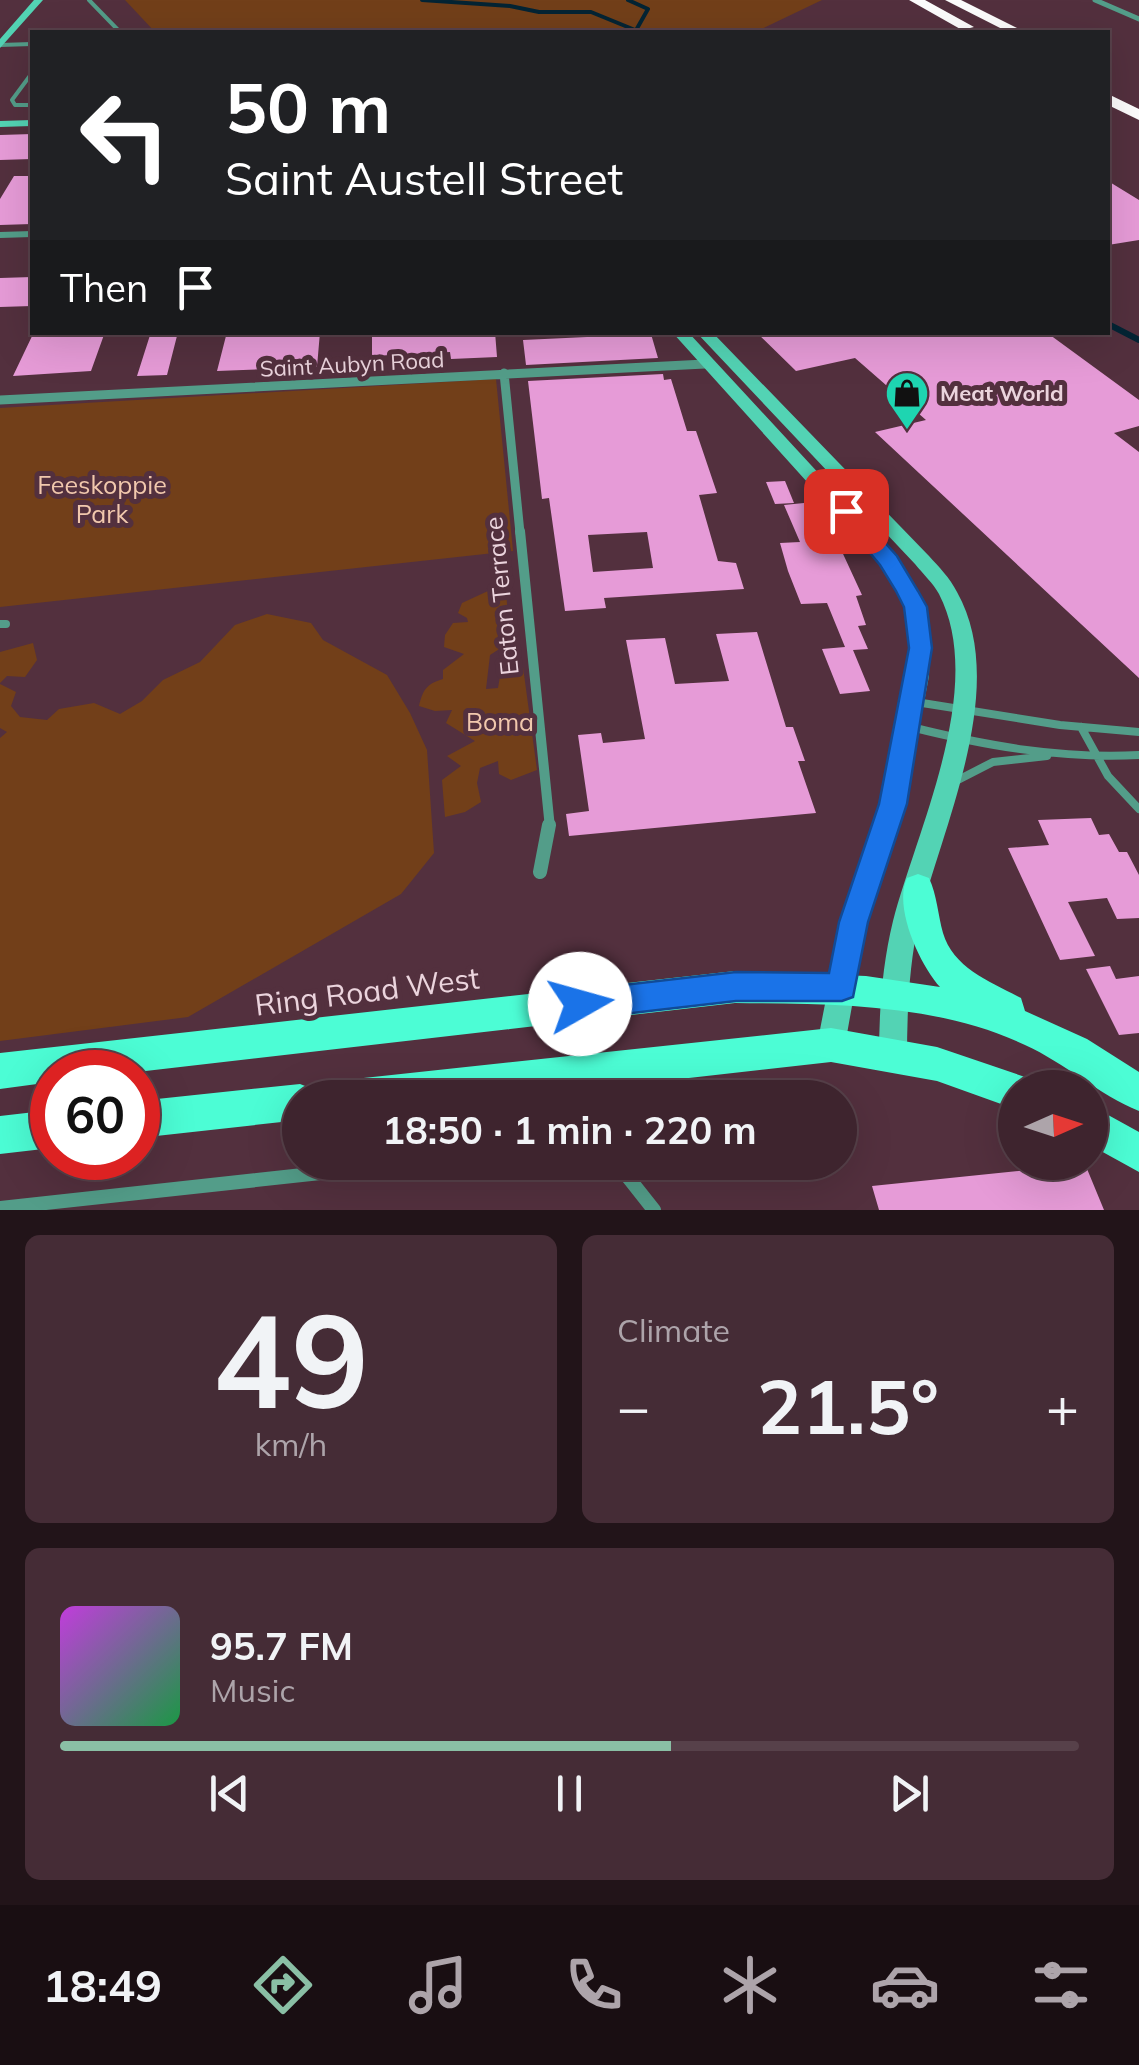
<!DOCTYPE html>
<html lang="en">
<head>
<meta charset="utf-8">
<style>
  body { margin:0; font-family:Mulish,sans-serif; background:#452c36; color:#f1f3f6; height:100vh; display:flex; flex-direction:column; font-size:38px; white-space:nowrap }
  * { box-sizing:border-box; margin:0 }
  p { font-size:32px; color:#ada4aa }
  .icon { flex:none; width:55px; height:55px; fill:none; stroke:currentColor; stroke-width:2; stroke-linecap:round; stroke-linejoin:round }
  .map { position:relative; height:1210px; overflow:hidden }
  .sheet { display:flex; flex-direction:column; gap:25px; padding:25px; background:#221419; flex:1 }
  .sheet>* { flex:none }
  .guide { position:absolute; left:30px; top:30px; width:1080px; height:305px; border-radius:0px; box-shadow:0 10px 40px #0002,0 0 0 2px #57414a; background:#202124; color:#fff; overflow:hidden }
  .needle { width:65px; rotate:87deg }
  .controls { position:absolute; left:998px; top:1070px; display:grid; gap:20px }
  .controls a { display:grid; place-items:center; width:110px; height:110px; border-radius:50%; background:#3e242e; box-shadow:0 10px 40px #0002,0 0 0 2px #57414a; font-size:50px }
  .speed { position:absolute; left:30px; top:1050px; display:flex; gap:20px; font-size:50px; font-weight:700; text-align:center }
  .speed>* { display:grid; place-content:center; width:130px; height:130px; border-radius:50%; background:#3e242e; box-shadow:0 10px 40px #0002,0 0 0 2px #57414a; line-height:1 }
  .speed .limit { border:15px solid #d22; background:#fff; color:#111 }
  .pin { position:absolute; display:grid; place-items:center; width:85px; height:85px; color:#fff; margin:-42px; border-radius:20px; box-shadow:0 5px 15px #0006 }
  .me { position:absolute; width:110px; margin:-55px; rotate:83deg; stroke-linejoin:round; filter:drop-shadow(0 0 8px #0008) }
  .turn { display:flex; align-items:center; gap:35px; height:210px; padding:0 30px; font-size:45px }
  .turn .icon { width:130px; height:130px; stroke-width:2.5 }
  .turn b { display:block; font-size:70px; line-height:85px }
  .then { display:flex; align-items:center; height:95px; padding:0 30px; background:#0003; gap:20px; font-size:38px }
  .big { font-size:75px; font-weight:700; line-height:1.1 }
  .sheet .card { flex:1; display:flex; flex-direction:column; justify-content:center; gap:15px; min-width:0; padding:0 35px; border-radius:15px; background:#452c36 }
  .sheet .dial { align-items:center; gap:0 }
  .dial b { font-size:130px; line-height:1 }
  .song { display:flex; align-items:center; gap:30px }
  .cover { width:120px; height:120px; border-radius:15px; background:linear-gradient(135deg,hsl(290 70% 55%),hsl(140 70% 35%)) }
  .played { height:10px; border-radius:5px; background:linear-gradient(90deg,#8abfa5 60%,#57414a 60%) }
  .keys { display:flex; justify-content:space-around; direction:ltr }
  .heat { display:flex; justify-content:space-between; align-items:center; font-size:55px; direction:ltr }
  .sheet .tiles { flex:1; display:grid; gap:25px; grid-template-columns:1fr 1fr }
  .card:last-child { grid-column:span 2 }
  .trip { position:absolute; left:282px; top:1080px; width:575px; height:100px; border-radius:50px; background:#3e242e; box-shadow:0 10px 40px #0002,0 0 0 2px #57414a; font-weight:700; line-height:100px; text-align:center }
  .dock { display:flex; height:160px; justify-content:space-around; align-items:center; background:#190e12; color:#ada4aa }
  .dock .icon { width:70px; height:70px }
  .dock .on { color:#8abfa5 }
  .dock b { font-size:45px; color:#f1f3f6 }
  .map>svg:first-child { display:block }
</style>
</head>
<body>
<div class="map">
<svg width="1139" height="1210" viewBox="0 0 1139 1210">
  <rect width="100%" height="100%" fill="#53303e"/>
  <path fill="#723f19" d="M125,0H822L755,32H155Z
    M496,379L513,551L0,607V408Z
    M488,591H506L510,642L490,655L486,689L498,688L501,671L513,662L523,667L537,770L511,780L499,774L498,761L480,768L477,783L481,802L465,812L445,817L442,780L461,766L447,756L475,741L446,723L452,710L435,711L419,706C423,690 426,684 443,679V670L464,654L444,647L445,635L453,623L468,622L467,618L458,613L462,603Z
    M267,614L311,623L323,640L387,675L410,713L427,750L434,853L401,894L188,1017L0,1041V738L7,732L0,728V684L16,692L11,706L20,717L47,720L59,709L94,703L120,714L142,701L163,680L200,662L235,625Z
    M33,643L37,660L25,677L7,676L0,683V652Z"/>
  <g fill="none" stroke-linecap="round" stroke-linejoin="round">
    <path stroke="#042434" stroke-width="4" d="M422,0L510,6L539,12H591L635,30
      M628,0L648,9L635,32"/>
    <path stroke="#042434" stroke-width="6" d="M1108,324L1139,340"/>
  </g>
  <path fill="#e69bd7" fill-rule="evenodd" d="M32,134V159L0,160V135Z
    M14,176H32V224L0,225V199Z
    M1108,181L1139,200V240L1108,245Z
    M32,277V306L0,307V278Z
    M34,332H105L91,371L13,376Z
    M151,332H178L167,375L137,376Z
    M227,332H320L317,367L217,371Z
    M372,332H421V336L495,332L497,357L451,359L450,352L372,356Z
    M756,332H1046L1139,400V426L1114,433L1139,452V678L875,432L926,420L855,358L796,371Z
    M651,334L658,358L526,365L523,340Z
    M663,374L664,380L671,379L687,431H696L717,493L699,495L718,561L736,563L744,589L604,598L606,608L565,611L549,498L542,499L528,381ZM647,532L653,568L593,572L588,535Z
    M785,481L794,503L775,504L766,482Z
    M804,503L810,517H816L820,527H827L835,543H838L862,595L856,596L866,625L858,626L868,649L853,650L870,691L840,694L822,649L845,647L827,603L801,604L788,571L780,543L800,542L784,505Z
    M757,632L786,727H793L805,761H798L816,813L569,836L566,814L589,811L578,735L601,733L603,743L645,739L626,640L665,638L675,684L729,681L716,634Z
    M1091,818L1099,835L1109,834L1119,852H1127L1139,875V918L1117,919L1107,898L1068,902L1095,956L1060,960L1008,848L1049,845L1038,820Z
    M1110,966L1116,979L1139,976V1033L1119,1035L1086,969Z
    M1085,1164L1104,1210H879L872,1186Z"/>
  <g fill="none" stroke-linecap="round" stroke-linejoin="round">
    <path stroke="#539d89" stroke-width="4" d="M89,0L120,32
      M0,45L32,44
      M32,73L12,100L15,105H32"/>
    <path stroke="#539d89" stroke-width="8" d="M0,624H6
      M916,702L1060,725L1139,732
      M911,727C987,746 1061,759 1139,755
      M1081,727L1108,776L1139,809
      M956,781L993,762L1047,756"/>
    <path stroke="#539d89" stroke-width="5" d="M1095,0L1139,19"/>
    <path stroke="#539d89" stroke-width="6" d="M0,235L32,234"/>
    <path stroke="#539d89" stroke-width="9" d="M504,373L520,533
      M0,400L705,364"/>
    <path stroke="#539d89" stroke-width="10" d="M520,531L550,828"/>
    <path stroke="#539d89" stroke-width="14" d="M540,872L549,825
      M616,1162L654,1210
      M0,1208L422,1162"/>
    <path fill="#53d3b4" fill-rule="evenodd" d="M34,0H43L0,48V39Z
      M32,120V126L0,127V121Z
      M672,332H688L896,557L925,607L930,627L929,676L905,803L867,922L845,1045L841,1055L831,1059L821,1055L817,1045L841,922L881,803L907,676L910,627L905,607L881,564Z
      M696,332H712L929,556C939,567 950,578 957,592C1010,686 943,825 919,920C909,965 907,1012 907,1058L903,1068L893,1072L883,1068L879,1058C879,1012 882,966 893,921C917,829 987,687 939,594C933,583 923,574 915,564Z"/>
    <path fill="#4cfdd5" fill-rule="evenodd" d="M918,874L929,878C937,895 938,915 943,933C953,968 991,982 1021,998L1025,1011L1087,1039L1139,1072V1111C1099,1095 1065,1063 1025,1045C937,1003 831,1004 735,1003L137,1072H52V1082L0,1089V1053L735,971L866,976L940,987C920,965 893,907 907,878Z
      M831,1028L937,1047L1028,1078L1032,1088H1015V1109L937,1081L831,1062L512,1098H327L332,1085L345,1080Z
      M300,1084L313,1089L317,1098H300V1120L138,1138V1101Z
      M1090,1105L1139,1132V1172L1090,1145Z
      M52,1110V1148L0,1154V1116Z"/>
    <path fill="#fcfcfc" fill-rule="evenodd" d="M909,0H925L974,27L962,30Z
      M945,0H961L1025,32H1008Z
      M1108,94L1139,109V120L1108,105Z"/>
  </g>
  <path fill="#1a73e8" stroke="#114b97" stroke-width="2.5" d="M846,505L853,507L897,556L918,591L927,607L932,648L907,804L868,922L853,997L842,1001H736L580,1019L569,1015L565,1004L569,994L580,990L736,972L829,973L839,922L879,804L909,648L904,607L896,591L880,565L835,511Z"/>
  <defs>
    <g id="shop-pin" transform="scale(2.25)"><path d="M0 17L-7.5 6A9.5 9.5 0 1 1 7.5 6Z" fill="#1ed5b1" stroke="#53303e"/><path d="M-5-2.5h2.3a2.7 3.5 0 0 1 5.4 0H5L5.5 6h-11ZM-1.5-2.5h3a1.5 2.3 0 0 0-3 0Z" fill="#111"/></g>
  </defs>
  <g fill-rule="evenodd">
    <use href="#shop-pin" x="907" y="393"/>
  </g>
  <g text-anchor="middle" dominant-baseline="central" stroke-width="10" stroke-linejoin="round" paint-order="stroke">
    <g font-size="22" fill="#ebd4dd" stroke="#53303e">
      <text transform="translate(352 364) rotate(-3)">Saint Aubyn Road</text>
    </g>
    <g font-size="22" font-weight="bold" fill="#ebd4dd" stroke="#53303e" text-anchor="start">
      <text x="940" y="393">Meat World</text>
    </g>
    <g font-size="25" fill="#f1c8ad" stroke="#53303e">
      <text x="102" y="484">Feeskoppie<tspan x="102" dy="29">Park</tspan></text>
      <text x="500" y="721">Boma</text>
    </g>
    <g font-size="25" fill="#ebd4dd" stroke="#53303e">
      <text transform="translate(501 596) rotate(-96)">Eaton Terrace</text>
    </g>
    <g font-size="30" fill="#ebd4dd" stroke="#53303e">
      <text transform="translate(367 991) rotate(-7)">Ring Road West</text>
    </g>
  </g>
</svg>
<div class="controls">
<a><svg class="needle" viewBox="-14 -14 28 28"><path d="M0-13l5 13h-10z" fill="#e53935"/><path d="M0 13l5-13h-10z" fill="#ada4aa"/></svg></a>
</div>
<div class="speed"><div class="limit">60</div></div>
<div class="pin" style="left:846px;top:511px;background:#d93025"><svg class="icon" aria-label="arrive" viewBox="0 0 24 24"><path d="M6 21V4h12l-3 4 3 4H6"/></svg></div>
<svg class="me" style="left:580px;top:1004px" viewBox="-20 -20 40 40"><circle r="19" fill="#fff"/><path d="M0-13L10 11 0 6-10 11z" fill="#1a73e8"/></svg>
<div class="trip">18:50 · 1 min · 220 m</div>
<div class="guide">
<div class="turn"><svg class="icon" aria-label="left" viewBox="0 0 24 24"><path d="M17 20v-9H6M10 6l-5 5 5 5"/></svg><div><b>50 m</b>Saint Austell Street</div></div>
<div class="then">Then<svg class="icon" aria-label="arrive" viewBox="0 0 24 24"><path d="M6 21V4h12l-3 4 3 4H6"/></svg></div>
</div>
</div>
<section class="sheet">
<div class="tiles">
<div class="card dial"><b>49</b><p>km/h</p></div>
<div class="card"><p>Climate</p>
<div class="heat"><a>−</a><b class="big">21.5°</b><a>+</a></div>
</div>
<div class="card">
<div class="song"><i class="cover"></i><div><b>95.7 FM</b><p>Music</p></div></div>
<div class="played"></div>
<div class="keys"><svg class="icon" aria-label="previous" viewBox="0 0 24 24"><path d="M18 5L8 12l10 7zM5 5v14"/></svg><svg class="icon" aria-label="pause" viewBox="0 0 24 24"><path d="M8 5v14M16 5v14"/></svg><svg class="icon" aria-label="next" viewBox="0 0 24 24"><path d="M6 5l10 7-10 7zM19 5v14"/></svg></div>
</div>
</div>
</section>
<nav class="dock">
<b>18:49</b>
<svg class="icon on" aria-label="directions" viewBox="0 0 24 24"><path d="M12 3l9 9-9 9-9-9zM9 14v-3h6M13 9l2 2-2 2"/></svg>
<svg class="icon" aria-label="music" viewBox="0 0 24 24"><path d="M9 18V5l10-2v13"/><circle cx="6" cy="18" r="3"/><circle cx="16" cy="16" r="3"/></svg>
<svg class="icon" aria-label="phone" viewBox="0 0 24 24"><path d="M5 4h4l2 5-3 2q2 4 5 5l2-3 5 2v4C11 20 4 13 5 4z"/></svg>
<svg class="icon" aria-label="climate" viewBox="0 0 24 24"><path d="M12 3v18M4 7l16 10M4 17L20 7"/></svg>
<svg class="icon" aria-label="car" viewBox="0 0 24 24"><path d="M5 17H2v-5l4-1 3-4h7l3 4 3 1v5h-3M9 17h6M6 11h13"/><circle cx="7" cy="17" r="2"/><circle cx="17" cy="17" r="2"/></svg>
<svg class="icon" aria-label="filters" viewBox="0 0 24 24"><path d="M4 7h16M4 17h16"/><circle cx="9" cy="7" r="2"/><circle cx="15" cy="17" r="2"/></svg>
</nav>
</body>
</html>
